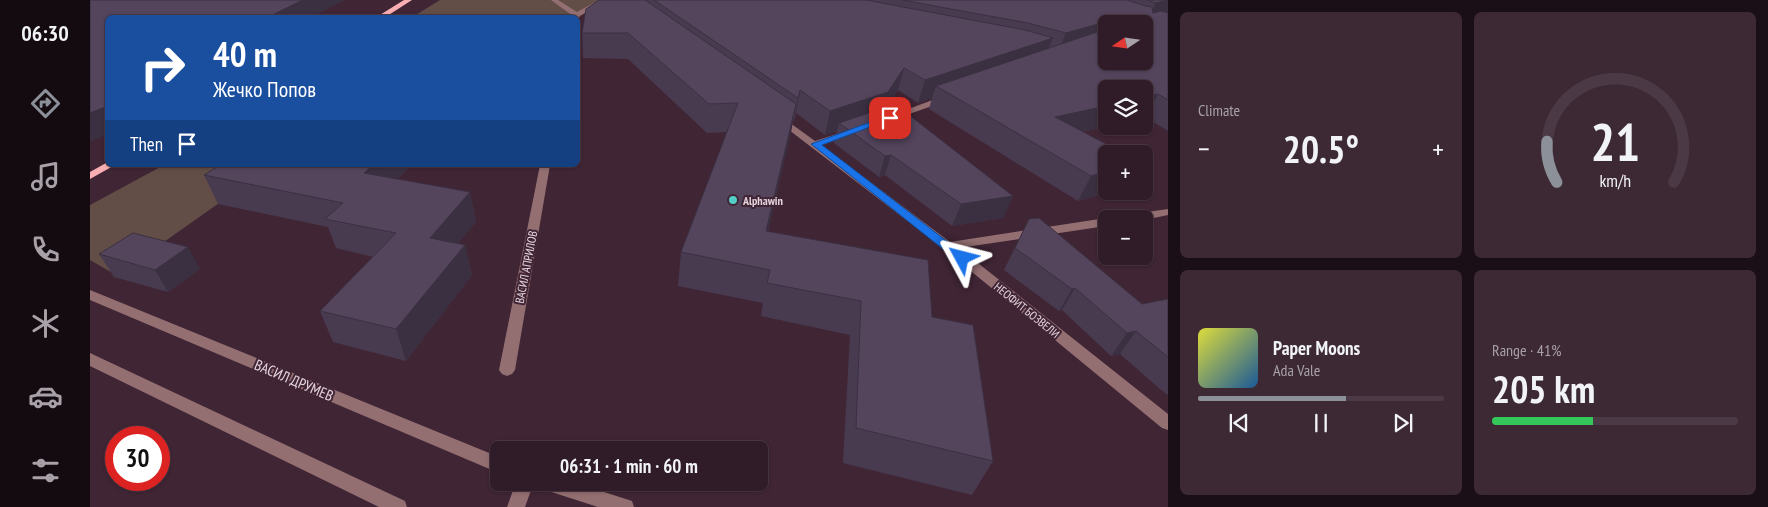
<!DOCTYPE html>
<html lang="en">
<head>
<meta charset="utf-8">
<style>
  body { margin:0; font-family:"PT Sans Narrow",sans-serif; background:#3c2934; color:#f1f3f6; height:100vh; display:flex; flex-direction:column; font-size:19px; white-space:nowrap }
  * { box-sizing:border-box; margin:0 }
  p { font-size:16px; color:#a8a1a8 }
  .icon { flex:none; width:28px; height:28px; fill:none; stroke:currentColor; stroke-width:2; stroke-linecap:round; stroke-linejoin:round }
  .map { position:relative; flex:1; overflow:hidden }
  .drawer { display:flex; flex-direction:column; gap:12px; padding:12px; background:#1a0f16; width:600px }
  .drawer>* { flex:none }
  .hud { position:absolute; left:15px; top:15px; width:475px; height:152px; border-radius:8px; box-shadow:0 1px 4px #0004,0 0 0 1px #4b3a45; background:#1a4fa0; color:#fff; overflow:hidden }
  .needle { width:32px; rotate:257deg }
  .fabs { position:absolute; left:1008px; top:15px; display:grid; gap:10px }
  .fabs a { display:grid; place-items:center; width:55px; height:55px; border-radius:8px; background:#301c28; box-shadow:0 1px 4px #0004,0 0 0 1px #4b3a45; font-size:25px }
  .speed { position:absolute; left:15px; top:426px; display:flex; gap:10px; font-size:25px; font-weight:700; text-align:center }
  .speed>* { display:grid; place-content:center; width:65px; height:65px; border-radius:50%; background:#301c28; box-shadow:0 1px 4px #0004,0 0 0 1px #4b3a45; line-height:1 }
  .speed .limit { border:8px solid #d22; background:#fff; color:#111 }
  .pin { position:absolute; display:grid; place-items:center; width:42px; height:42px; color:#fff; margin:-21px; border-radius:10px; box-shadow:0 2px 8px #0006 }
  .me { position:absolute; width:55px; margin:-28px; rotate:308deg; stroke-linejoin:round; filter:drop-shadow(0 0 4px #0008) }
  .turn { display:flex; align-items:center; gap:18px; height:105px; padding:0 25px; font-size:22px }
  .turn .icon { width:65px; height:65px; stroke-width:2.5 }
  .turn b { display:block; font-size:35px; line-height:42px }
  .then { display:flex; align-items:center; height:48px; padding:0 25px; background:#0003; gap:10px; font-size:19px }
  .big { font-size:38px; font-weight:600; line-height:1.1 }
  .drawer .card { flex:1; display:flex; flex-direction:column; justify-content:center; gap:8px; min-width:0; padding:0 18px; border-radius:8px; background:#3c2934 }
  .drawer .dial { align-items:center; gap:0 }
  .dial svg { height:130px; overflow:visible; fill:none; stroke:#4b3a45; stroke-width:7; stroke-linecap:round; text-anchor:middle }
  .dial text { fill:#f1f3f6; stroke:none }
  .song { display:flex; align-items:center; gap:15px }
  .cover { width:60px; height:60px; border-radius:8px; background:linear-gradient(135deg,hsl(60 70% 55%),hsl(210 70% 35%)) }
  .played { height:5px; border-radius:2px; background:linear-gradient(90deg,#8c9099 60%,#4b3a45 60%) }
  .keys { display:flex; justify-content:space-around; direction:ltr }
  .heat { display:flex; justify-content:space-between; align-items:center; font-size:28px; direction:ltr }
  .charge { height:8px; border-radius:4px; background:linear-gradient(90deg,#34c759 41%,#4b3a45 0) }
  .drawer .tiles { flex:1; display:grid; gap:12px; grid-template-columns:repeat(2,1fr) }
  .trip { position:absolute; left:400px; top:441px; width:278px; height:50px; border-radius:8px; background:#301c28; box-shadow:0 1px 4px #0004,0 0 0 1px #4b3a45; font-weight:600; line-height:50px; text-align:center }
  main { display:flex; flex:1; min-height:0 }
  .dock { display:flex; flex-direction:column; width:90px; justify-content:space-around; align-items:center; background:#130b10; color:#a8a1a8 }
  .dock .icon { width:35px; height:35px }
  .dock .on { color:#8c9099 }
  .dock b { font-size:22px; color:#f1f3f6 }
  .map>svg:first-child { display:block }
</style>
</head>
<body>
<main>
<nav class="dock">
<b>06:30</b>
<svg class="icon on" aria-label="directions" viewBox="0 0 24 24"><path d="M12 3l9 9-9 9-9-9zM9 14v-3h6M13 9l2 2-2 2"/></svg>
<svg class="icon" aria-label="music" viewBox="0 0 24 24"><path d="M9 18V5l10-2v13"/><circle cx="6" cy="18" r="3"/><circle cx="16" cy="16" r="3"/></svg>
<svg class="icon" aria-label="phone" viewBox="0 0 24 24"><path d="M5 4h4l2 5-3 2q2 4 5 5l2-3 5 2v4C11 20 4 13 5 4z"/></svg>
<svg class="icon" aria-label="climate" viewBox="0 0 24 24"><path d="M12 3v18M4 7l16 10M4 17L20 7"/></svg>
<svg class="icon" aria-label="car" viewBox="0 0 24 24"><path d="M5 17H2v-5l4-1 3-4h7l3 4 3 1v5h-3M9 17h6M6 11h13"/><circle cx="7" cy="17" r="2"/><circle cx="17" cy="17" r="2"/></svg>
<svg class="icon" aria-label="filters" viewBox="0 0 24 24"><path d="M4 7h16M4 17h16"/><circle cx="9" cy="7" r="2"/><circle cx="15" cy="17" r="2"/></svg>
</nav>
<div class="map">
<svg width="1078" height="507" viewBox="0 0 1078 507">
  <rect width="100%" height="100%" fill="#402535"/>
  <path fill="#624e46" d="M350,0H514L486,17L321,18Z
    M74,165H183L37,268L33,279L0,260V205Z"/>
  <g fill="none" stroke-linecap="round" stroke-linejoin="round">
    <path fill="#946f72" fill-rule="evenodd" d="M461,0H468L487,12L509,0H517L490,16L488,20V18H483V16Z
      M856,95L860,98L859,100L805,119L802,120L797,117Z
      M689,115L725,141L759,130H765V134L731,145L860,242L1016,218L1017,219L1016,226L869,248L1078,414V430L1072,428L854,249L686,120L684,118Z
      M450,165H460L425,370L422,374L417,376L412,374L409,370Z
      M1078,209V215L1054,220L1031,219L1037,215Z
      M0,290L409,457V473L0,300Z
      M0,353L315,501L317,507H289L0,366Z
      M426,482H444L435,507H417Z
      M446,482H483L542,501L544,507H508L449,488Z"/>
    <path fill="#f9aeb4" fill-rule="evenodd" d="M314,0H322L294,18H285Z
      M16,163L18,165H25L0,179V172Z"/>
  </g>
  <path fill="#483b50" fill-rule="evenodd" d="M509,0H1078V131L1055,117L993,132L1016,191H1025L988,201L839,109L842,98L828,103L808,90L797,107L923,196L913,218L862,226L795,175L789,177L744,143L747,131L735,135L706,113L704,121H703L678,231L842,317L903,461L882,495L753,463L760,335L671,316L673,303L588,286L591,252L637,132L617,133L538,59L493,58L492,33ZM1016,24H1054L1016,61Z
    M130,165H322L307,179L380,192L386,222L368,243L375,245L382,275L316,361L243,342L230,311L283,257L246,248L238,227L128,204L114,175Z
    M939,219L1052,304L1078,299V395L1070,389L1030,354L1021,356L972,310L969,311L914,270Z
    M9,254L110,269L78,292L24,277Z"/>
  <path fill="#3b3041" d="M213,0H255L220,18H176Z
    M1078,0V15L1056,22L1066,3Z
    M1026,19L1024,24H1016V39L967,54L976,33Z
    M963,38L954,59L846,86L842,98L828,103L835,80Z
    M814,68L808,90L791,115L749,123L747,131L735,135L740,111Z
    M710,90L706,113L704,121L708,98Z
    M1068,94L1055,117L1054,118V97Z
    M706,104L701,133L670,264L676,231Z
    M18,106V134L0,142V113Z
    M1016,106V126H1017L954,141L965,117Z
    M801,155L795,175L789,177L795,156Z
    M283,165H322L282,201L274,173Z
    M1016,172V191H1025L988,201L1001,176Z
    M380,192L386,222L347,268L340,238Z
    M923,196L913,218L862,226L871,204Z
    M375,245L382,275L316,361L306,329Z
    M98,247L110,269L78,292L65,270Z
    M985,288L972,310L969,311L982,289Z
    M1046,331L1030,354L1021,356L1037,333Z"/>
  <path fill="#54455d" stroke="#3b3041" d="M0,0H213L176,18H18V106L0,113Z
    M509,0H555L706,104L676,231L838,260L842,317L883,325L903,461L766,428L771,301L677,283L680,270L591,252L648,103L619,104L538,33H492L496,9Z
    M564,0H776L935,30L963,38L835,80L814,68L798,92L740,111L710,90L708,98Z
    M812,0H1037L1055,6L1062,7L1063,13L1071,11L1078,13V100L1068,94L1054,97V89H1016V106L965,117L1035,154H1016V172L1001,176L846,86L1016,29V61H1054V24H1026V19L976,33L938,23Z
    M1057,0H1078L1066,3Z
    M805,104L923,196L871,204L801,155L795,156L749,123Z
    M130,165H283L274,173L380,192L340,238L375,245L306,329L230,311L306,233L235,219L253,203L114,175Z
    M949,218L1052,304L1078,299V357L1046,331L1037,333L985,288L982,289L925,248L939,219Z
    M43,233L98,247L65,270L9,254Z"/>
  <path fill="#1a73e8" stroke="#114b97" d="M797,116L804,118L732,145L876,256L878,258L876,261H868L721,144Z"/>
  <circle fill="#54cdc7" stroke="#402535" stroke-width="2" cx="643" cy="200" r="5"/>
  <g text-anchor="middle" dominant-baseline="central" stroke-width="4" stroke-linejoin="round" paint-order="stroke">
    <g font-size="12" font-weight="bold" fill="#e5d3dd" stroke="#402535" text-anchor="start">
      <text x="653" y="200">Alphawin</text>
    </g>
    <g font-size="12" fill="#e5d3dd" stroke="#402535">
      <text transform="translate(436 267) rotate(-79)">ВАСИЛ АПРИЛОВ</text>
      <text transform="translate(937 310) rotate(39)">НЕОФИТ БОЗВЕЛИ</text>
    </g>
    <g font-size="15" fill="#e5d3dd" stroke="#402535">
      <text transform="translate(204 380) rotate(23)">ВАСИЛ ДРУМЕВ</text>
    </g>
  </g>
</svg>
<div class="fabs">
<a><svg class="needle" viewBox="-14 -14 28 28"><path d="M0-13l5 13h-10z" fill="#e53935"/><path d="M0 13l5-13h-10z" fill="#a8a1a8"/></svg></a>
<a><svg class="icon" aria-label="layers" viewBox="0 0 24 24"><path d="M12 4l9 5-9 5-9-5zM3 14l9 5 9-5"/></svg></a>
<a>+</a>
<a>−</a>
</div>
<div class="speed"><div class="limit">30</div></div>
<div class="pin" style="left:800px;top:118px;background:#d93025"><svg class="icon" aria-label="arrive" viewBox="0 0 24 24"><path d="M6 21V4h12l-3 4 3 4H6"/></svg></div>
<svg class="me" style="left:872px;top:258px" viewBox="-20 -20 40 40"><path d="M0-17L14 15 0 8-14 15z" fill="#1a73e8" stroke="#fff" stroke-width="4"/></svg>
<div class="trip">06:31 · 1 min · 60 m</div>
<div class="hud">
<div class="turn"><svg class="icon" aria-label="right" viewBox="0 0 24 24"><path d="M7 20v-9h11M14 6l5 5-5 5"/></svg><div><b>40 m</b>Жечко Попов</div></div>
<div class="then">Then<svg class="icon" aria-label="arrive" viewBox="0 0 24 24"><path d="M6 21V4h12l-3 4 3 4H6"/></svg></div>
</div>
</div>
<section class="drawer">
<div class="tiles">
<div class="card"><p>Climate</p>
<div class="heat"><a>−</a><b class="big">20.5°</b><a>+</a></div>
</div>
<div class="card dial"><svg viewBox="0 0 100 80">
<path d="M14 69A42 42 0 1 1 86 69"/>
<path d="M14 69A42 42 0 0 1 8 44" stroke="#8c9099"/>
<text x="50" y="56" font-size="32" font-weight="700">21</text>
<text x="50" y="72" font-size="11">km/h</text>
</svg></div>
<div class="card">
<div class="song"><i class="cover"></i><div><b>Paper Moons</b><p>Ada Vale</p></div></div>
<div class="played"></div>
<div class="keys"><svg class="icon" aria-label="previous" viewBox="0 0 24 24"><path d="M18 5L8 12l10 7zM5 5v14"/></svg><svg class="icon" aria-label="pause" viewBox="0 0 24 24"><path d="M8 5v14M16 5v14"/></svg><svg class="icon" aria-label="next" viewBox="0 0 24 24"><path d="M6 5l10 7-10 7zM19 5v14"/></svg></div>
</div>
<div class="card"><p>Range · 41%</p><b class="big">205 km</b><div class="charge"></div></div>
</div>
</section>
</main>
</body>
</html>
